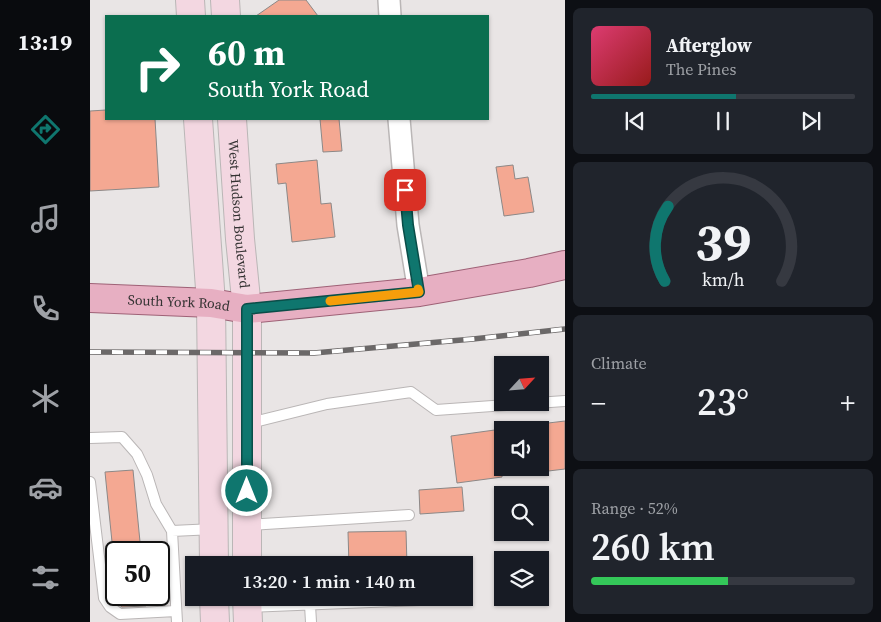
<!DOCTYPE html>
<html lang="en">
<head>
<meta charset="utf-8">
<style>
  body { margin:0; font-family:"Source Serif 4",serif; background:#20242c; color:#f1f3f6; height:100vh; display:flex; flex-direction:column; font-size:19px; white-space:nowrap }
  * { box-sizing:border-box; margin:0 }
  p { font-size:16px; color:#9ea1a6 }
  .icon { flex:none; width:28px; height:28px; fill:none; stroke:currentColor; stroke-width:2; stroke-linecap:round; stroke-linejoin:round }
  .map { position:relative; flex:1; overflow:hidden }
  .details { display:flex; flex-direction:column; gap:8px; padding:8px; background:#0d0f14; width:316px }
  .details>* { flex:none }
  .top-card { position:absolute; left:15px; top:15px; width:384px; height:105px; border-radius:0px; box-shadow:0 1px 4px #0004; background:#0b6e4f; color:#fff; overflow:hidden }
  .needle { width:32px; rotate:64deg }
  .tools { position:absolute; left:404px; top:356px; display:grid; gap:10px }
  .tools a { display:grid; place-items:center; width:55px; height:55px; border-radius:0px; background:#171b24; box-shadow:0 1px 4px #0004; font-size:25px }
  .speed { position:absolute; left:15px; top:541px; display:flex; gap:10px; font-size:25px; font-weight:700; text-align:center }
  .speed>* { display:grid; place-content:center; width:65px; height:65px; border-radius:50%; background:#171b24; box-shadow:0 1px 4px #0004; line-height:1 }
  .speed .limit { border:2px solid #111; border-radius:8px; background:#fff; color:#111 }
  .pin { position:absolute; display:grid; place-items:center; width:42px; height:42px; color:#fff; margin:-21px; border-radius:10px; box-shadow:0 2px 8px #0006 }
  .me { position:absolute; width:55px; margin:-28px; rotate:0deg; stroke-linejoin:round; filter:drop-shadow(0 0 4px #0008) }
  .turn { display:flex; align-items:center; gap:18px; height:105px; padding:0 20px; font-size:22px }
  .turn .icon { width:65px; height:65px; stroke-width:2.5 }
  .turn b { display:block; font-size:35px; line-height:42px }
  .big { font-size:38px; font-weight:600; line-height:1.1 }
  .details .tile { flex:1; display:flex; flex-direction:column; justify-content:center; gap:8px; min-width:0; padding:0 18px; border-radius:8px; background:#20242c }
  .details .dial { align-items:center; gap:0 }
  .dial svg { height:130px; overflow:visible; fill:none; stroke:#363941; stroke-width:7; stroke-linecap:round; text-anchor:middle }
  .dial text { fill:#f1f3f6; stroke:none }
  .song { display:flex; align-items:center; gap:15px }
  .cover { width:60px; height:60px; border-radius:8px; background:linear-gradient(135deg,hsl(340 70% 55%),hsl(0 70% 35%)) }
  .played { height:5px; border-radius:2px; background:linear-gradient(90deg,#0f766e 55%,#363941 55%) }
  .keys { display:flex; justify-content:space-around; direction:ltr }
  .heat { display:flex; justify-content:space-between; align-items:center; font-size:28px; direction:ltr }
  .charge { height:8px; border-radius:4px; background:linear-gradient(90deg,#34c759 52%,#363941 0) }
  .trip { position:absolute; left:95px; top:556px; width:288px; height:50px; border-radius:0px; background:#171b24; box-shadow:0 1px 4px #0004; font-weight:600; line-height:50px; text-align:center }
  main { display:flex; flex:1; min-height:0 }
  .tab-bar { display:flex; flex-direction:column; width:90px; justify-content:space-around; align-items:center; background:#090b0e; color:#9ea1a6 }
  .tab-bar .icon { width:35px; height:35px }
  .tab-bar .on { color:#0f766e }
  .tab-bar b { font-size:22px; color:#f1f3f6 }
  .map>svg:first-child { display:block }
</style>
</head>
<body>
<main>
<nav class="tab-bar">
<b>13:19</b>
<svg class="icon on" aria-label="directions" viewBox="0 0 24 24"><path d="M12 3l9 9-9 9-9-9zM9 14v-3h6M13 9l2 2-2 2"/></svg>
<svg class="icon" aria-label="music" viewBox="0 0 24 24"><path d="M9 18V5l10-2v13"/><circle cx="6" cy="18" r="3"/><circle cx="16" cy="16" r="3"/></svg>
<svg class="icon" aria-label="phone" viewBox="0 0 24 24"><path d="M5 4h4l2 5-3 2q2 4 5 5l2-3 5 2v4C11 20 4 13 5 4z"/></svg>
<svg class="icon" aria-label="climate" viewBox="0 0 24 24"><path d="M12 3v18M4 7l16 10M4 17L20 7"/></svg>
<svg class="icon" aria-label="car" viewBox="0 0 24 24"><path d="M5 17H2v-5l4-1 3-4h7l3 4 3 1v5h-3M9 17h6M6 11h13"/><circle cx="7" cy="17" r="2"/><circle cx="17" cy="17" r="2"/></svg>
<svg class="icon" aria-label="filters" viewBox="0 0 24 24"><path d="M4 7h16M4 17h16"/><circle cx="9" cy="7" r="2"/><circle cx="15" cy="17" r="2"/></svg>
</nav>
<div class="map">
<svg width="475" height="622" viewBox="0 0 475 622">
  <rect width="100%" height="100%" fill="#e9e5e5"/>
  <path fill="#f4a892" stroke="#8c8887" d="M189,0H216L228,16H166Z
    M16,110V119H65L69,187L0,191V111Z
    M230,119H249L252,151L233,152Z
    M227,160L231,204L241,203L245,237L202,242L196,183L188,184L186,164Z
    M423,165L425,179L438,177L444,212L414,216L406,167Z
    M475,421V469L450,472V424Z
    M412,429V477L367,483L361,436Z
    M43,470L51,552H23L15,472Z
    M372,487L374,511L330,514L329,490Z
    M316,531L317,565H259L258,532Z
    M27,595H55L56,606L32,607L28,604Z"/>
  <g fill="none" stroke-linecap="round" stroke-linejoin="round">
    <g stroke="#bab6b6" stroke-width="12">
      <path id="service" d="M160,423L237,404L321,392L346,410L475,401
        M0,438L32,437L47,454L57,475L66,504L82,531L124,529
        M0,482L14,598L20,607L30,614L86,611
        M158,525L319,515
        M82,531L87,622
        M220,605L221,622
        M159,607L330,600"/>
    </g>
    <g stroke="#bab6b6" stroke-width="24">
      <path id="minor" d="M299,0L300,16
        M309,119L318,225L329,292"/>
    </g>
    <g stroke="#bab6b6" stroke-width="30">
      <g id="secondary">
        <path d="M100,0L101,16"/>
        <path d="M135,0L136,16"/>
        <path d="M108,119L121,303L124,565"/>
        <path id="s1" d="M142,119L150,239L157,309V565"/>
        <path d="M124,598L125,622"/>
        <path d="M157,598L158,622"/>
      </g>
    </g>
    <g stroke="#9e6176" stroke-width="30">
      <g id="primary">
        <path id="s2" d="M0,298L121,303L157,309L329,292L439,273L475,265"/>
      </g>
    </g>
    <use href="#service" stroke="#fff" stroke-width="10"/>
    <use href="#minor" stroke="#fff" stroke-width="21"/>
    <use href="#secondary" stroke="#f3d7e1" stroke-width="28"/>
    <use href="#primary" stroke="#e7afc2" stroke-width="28"/>
    <g stroke="#6b6868" stroke-width="5.5">
      <path id="rail" d="M0,352L224,353L383,339L475,329"/>
    </g>
    <use href="#rail" stroke="#fff" stroke-width="4" stroke-dasharray="11" stroke-linecap="butt"/>
  </g>
  <g fill="none" stroke-linecap="round" stroke-linejoin="round">
    <g stroke="#0a4d48" stroke-width="12">
      <path id="route" d="M157,491V309L329,292L318,225L315,190"/>
    </g>
    <use href="#route" stroke="#0f766e" stroke-width="9"/>
    <path stroke="#f59e0b" stroke-width="9" d="M240,301L329,292L328,289"/>
  </g>
  <g text-anchor="middle" dominant-baseline="central" stroke-width="4.5" stroke-linejoin="round" paint-order="stroke">
    <g font-size="14" fill="#353333" stroke="#fff">
      <text stroke="none"><textPath href="#s1" startOffset="95">West Hudson Boulevard</textPath></text>
      <text stroke="none"><textPath href="#s2" startOffset="89">South York Road</textPath></text>
    </g>
  </g>
</svg>
<div class="tools">
<a><svg class="needle" viewBox="-14 -14 28 28"><path d="M0-13l5 13h-10z" fill="#e53935"/><path d="M0 13l5-13h-10z" fill="#9ea1a6"/></svg></a>
<a><svg class="icon" aria-label="sound" viewBox="0 0 24 24"><path d="M4 9h4l5-4v14l-5-4H4zM17 9q2 3 0 6"/></svg></a>
<a><svg class="icon" aria-label="search" viewBox="0 0 24 24"><circle cx="10" cy="10" r="6"/><path d="M15 15l6 6"/></svg></a>
<a><svg class="icon" aria-label="layers" viewBox="0 0 24 24"><path d="M12 4l9 5-9 5-9-5zM3 14l9 5 9-5"/></svg></a>
</div>
<div class="speed"><div class="limit">50</div></div>
<div class="pin" style="left:315px;top:190px;background:#d93025"><svg class="icon" aria-label="arrive" viewBox="0 0 24 24"><path d="M6 21V4h12l-3 4 3 4H6"/></svg></div>
<svg class="me" style="left:157px;top:491px" viewBox="-20 -20 40 40"><circle r="17" fill="#0f766e" stroke="#fff" stroke-width="3"/><path d="M0-11L8 9 0 5-8 9z" fill="#fff"/></svg>
<div class="trip">13:20 · 1 min · 140 m</div>
<div class="top-card">
<div class="turn"><svg class="icon" aria-label="right" viewBox="0 0 24 24"><path d="M7 20v-9h11M14 6l5 5-5 5"/></svg><div><b>60 m</b>South York Road</div></div>
</div>
</div>
<section class="details">
<div class="tile">
<div class="song"><i class="cover"></i><div><b>Afterglow</b><p>The Pines</p></div></div>
<div class="played"></div>
<div class="keys"><svg class="icon" aria-label="previous" viewBox="0 0 24 24"><path d="M18 5L8 12l10 7zM5 5v14"/></svg><svg class="icon" aria-label="pause" viewBox="0 0 24 24"><path d="M8 5v14M16 5v14"/></svg><svg class="icon" aria-label="next" viewBox="0 0 24 24"><path d="M6 5l10 7-10 7zM19 5v14"/></svg></div>
</div>
<div class="tile dial"><svg viewBox="0 0 100 80">
<path d="M14 69A42 42 0 1 1 86 69"/>
<path d="M14 69A42 42 0 0 1 16 23" stroke="#0f766e"/>
<text x="50" y="56" font-size="32" font-weight="700">39</text>
<text x="50" y="72" font-size="11">km/h</text>
</svg></div>
<div class="tile"><p>Climate</p>
<div class="heat"><a>−</a><b class="big">23°</b><a>+</a></div>
</div>
<div class="tile"><p>Range · 52%</p><b class="big">260 km</b><div class="charge"></div></div>
</section>
</main>
</body>
</html>
